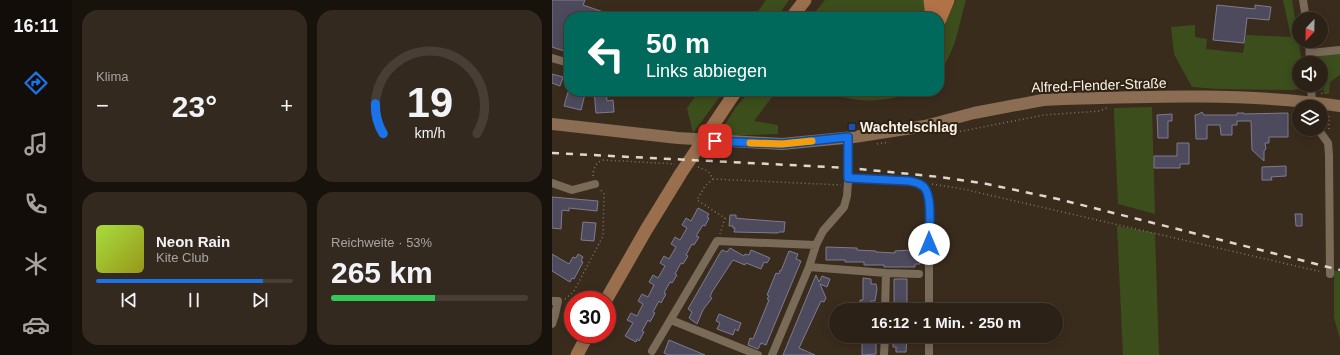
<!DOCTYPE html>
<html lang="de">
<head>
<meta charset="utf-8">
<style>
  body { margin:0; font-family:Helvetica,sans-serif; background:#34291f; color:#f1f3f6; height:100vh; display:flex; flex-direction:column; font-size:15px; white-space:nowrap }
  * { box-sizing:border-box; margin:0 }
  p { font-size:13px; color:#a6a3a1 }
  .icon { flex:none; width:22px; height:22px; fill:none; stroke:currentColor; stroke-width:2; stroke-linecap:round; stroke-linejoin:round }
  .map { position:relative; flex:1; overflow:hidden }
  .drawer { display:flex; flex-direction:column; gap:10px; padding:10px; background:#18120c; width:480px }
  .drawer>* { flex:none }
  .top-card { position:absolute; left:12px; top:12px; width:380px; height:84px; border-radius:16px; box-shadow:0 2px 10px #0003,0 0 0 1px #483e35; background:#00695c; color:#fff; overflow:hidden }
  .needle { width:26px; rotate:202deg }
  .controls { position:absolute; left:740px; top:12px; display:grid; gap:8px }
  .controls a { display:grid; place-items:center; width:36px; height:36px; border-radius:50%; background:#2c2116; box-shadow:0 2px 10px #0003,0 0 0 1px #483e35; font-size:20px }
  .speed { position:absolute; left:12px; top:291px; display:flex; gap:8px; font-size:20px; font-weight:700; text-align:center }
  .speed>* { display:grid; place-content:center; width:52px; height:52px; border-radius:50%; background:#2c2116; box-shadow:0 2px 10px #0003,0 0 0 1px #483e35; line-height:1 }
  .speed .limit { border:6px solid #d22; background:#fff; color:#111 }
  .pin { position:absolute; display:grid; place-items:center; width:34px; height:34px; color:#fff; margin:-17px; border-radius:8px; box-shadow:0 2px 6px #0006 }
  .me { position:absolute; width:44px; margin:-22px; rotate:0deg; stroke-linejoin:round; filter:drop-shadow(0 0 3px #0008) }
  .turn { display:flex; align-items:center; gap:14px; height:84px; padding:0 16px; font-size:18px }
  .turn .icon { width:52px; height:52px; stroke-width:2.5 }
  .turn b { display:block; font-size:28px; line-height:34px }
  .big { font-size:30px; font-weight:700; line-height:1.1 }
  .drawer .widget { flex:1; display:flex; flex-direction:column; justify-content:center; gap:6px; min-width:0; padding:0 14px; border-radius:16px; background:#34291f }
  .drawer .dial { align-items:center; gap:0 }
  .dial svg { height:104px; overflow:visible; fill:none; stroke:#483e35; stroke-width:7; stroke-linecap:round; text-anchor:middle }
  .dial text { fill:#f1f3f6; stroke:none }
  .song { display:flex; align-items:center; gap:12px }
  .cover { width:48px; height:48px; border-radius:6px; background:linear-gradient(135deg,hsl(80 70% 55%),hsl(60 70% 35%)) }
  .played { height:4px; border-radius:2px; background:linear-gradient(90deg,#1a73e8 85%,#483e35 85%) }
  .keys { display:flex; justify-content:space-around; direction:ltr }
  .heat { display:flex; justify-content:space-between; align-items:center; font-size:22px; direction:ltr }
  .charge { height:6px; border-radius:3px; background:linear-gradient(90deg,#34c759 53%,#483e35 0) }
  .drawer .tiles { flex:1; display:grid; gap:10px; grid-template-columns:repeat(2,1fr) }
  .trip { position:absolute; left:277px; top:303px; width:234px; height:40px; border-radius:20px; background:#2c2116; box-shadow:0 2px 10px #0003,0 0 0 1px #483e35; font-weight:700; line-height:40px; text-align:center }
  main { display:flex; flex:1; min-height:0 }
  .tab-bar { display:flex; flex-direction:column; width:72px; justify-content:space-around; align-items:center; background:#120d09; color:#a6a3a1 }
  .tab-bar .icon { width:28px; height:28px }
  .tab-bar .on { color:#1a73e8 }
  .tab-bar b { font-size:18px; color:#f1f3f6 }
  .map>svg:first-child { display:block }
</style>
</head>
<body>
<main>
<nav class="tab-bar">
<b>16:11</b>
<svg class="icon on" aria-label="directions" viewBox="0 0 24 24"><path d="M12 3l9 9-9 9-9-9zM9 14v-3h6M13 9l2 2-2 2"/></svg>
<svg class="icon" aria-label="music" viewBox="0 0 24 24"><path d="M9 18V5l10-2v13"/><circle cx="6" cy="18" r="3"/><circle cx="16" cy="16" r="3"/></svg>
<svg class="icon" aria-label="phone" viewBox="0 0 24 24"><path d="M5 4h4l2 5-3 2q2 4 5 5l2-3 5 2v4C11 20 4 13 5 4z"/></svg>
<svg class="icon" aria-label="climate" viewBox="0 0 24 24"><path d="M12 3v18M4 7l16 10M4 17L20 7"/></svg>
<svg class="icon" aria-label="car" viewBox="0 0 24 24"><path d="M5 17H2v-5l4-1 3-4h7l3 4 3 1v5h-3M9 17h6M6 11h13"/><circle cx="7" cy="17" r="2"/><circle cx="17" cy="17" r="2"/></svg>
</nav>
<section class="drawer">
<div class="tiles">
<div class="widget"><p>Klima</p>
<div class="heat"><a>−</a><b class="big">23°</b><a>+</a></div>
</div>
<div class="widget dial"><svg viewBox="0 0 100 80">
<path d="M14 69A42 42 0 1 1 86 69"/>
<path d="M14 69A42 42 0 0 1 8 46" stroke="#1a73e8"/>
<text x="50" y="56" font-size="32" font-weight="700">19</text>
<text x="50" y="72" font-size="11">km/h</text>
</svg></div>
<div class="widget">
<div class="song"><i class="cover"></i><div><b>Neon Rain</b><p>Kite Club</p></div></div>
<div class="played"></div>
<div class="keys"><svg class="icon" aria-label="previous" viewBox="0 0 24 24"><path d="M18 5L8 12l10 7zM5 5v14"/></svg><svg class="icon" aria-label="pause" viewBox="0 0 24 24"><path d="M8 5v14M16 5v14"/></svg><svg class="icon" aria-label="next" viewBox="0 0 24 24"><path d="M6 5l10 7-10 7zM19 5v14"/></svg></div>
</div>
<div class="widget"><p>Reichweite · 53%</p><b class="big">265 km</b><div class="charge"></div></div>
</div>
</section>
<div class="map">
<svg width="788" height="355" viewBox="0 0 788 355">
  <rect width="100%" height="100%" fill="#3a2c1d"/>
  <path fill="#3c4e1c" d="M214,0H237L225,17H202Z
    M273,0H373L376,17H259Z
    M404,0H414C407,24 404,52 387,72V40L395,19Z
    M731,0H740L750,63H747V85H751L749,89L740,90L667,89L640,87L622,54L619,27L643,25V37L655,39L654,49L691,53L694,35L739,37Z
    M788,53V75L778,82L777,94H772L769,63H768L767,56Z
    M147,91H172L141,133L135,108Z
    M198,91H227L220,97L202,121L226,125V134L166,136L184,107Z
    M274,91H366C333,102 306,105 274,91Z
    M600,107L603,214L566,204L562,114V108Z
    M565,226L603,233L607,355H571Z
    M782,270L788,272V339L782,318Z"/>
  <path fill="#4d4a5d" stroke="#7e7b90" d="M0,0H33L31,5L63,16L62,17H17V47L15,52L0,47Z
    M665,5L703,9V5L719,7L717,20L695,18L692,43L661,40Z
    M0,74L11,77L8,86L0,83Z
    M42,91H54L55,101L61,100L62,112L44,113Z
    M16,92L24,95L25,92L33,94L29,110L12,106Z
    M650,112L652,115H685V113H692V114L736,113V137H717V143H713L714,149L712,151V161L700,150L699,121H685V125H680V135H669L668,125H655V139H644L643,115L647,114Z
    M620,114V121H616V138H606L605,115Z
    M625,143H637V164H628V168H602V156H625Z
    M734,166V176L719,177L720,180H710V167Z
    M0,197L46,201L45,211L17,208V211L10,210L9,229L0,228Z
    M146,208L157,214L155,217L157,218L153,226L151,225L144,236L147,237L142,245L140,244L134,255L136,256L131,264L129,263L123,274L125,275L120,283L118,282L112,293L114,294L109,303L107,301L101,312L103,313L98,322L96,320L90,331L92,332L87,341L85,339L84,342L73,336L81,323L75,320L79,313L85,316L91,304L86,301L90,294L96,297L102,285L97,282L101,275L106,278L113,266L108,263L112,256L117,259L124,247L119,244L123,237L128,240L135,228L130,225L134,218L139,221Z
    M743,214H750V226H744Z
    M178,215H184V218L193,219L233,222L232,232H227L226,233L182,232L183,228H181V226H177Z
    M31,222L44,223L42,241L29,240Z
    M274,247L305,248V250L324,251V252L343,253V251L359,250V255H368V264H363V267H332V265H312V262H293V260H274Z
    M178,248L192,256L193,254L197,255L199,250L218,258L215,263L212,262L209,269L194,263L193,265L181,260L160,292L158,297L160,298L151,310L145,324L137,318L140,312L136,309L168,253L170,250L175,252Z
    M237,251L246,254L244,259L249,261L214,345L209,343L206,349L196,345L198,338L201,339L217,300L215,299L217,296L215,295L224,273L227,274L228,270L229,271Z
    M0,254L17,264L21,257L24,258L26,254L31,257L29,261L31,262L22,279L20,278L18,282L0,271Z
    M264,275L267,282L270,276L278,279L275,287L268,284L274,298L272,302L269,301L247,348L263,355H231Z
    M311,278L319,279V284H324L325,289L323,301H319V310H308V300H311Z
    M342,279H355V309L354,310H344L342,309Z
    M167,314L189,323L186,331L183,329L181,335L165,329L168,323L164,321Z
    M310,336H324V354L310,355Z
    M341,336H355L354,352H344V347H341Z
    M117,340L153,355H116L112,353Z"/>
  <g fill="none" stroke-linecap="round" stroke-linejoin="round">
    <path stroke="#827568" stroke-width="1.5" stroke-dasharray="1 3" stroke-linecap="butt" d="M768,85L770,94
      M777,129V115
      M392,132H405L492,115L548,111L555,108
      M325,144L337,142
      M146,167L156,171L161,179L289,185
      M41,176C41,169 44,161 52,160L123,164
      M161,179L153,186L145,200L173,218L168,234
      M380,184L411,189L770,272
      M13,299L22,291L51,236L52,194L48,189"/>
    <path stroke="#7a6b59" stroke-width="8" d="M751,0L754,19
      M757,41L758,63
      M758,53L788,50
      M0,58L17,63
      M759,85L760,106
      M766,129L776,143L777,155L778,274
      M296,178L364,182C373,187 375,191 377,199V310
      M0,183L20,190L43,184
      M257,267L334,273L367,274
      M0,301H6L3,315L0,324
      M333,310L334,273
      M119,320L206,355
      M100,351L165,241L264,245
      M220,355L257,267L264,245L271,231L292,207L295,196L297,168L296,137
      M332,355L333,336
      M377,355V336"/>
    <path stroke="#8a6d53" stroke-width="12" d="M0,124L126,138L230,144L302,137L373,126L422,113L491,100L511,99C603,96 697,93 788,106"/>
    <path stroke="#9a6f4e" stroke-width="13" d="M240,17L253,0
      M54,300L94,230L129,173L184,91
      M25,355L36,334"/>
    <path stroke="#b07246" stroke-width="15" d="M379,0L381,17
      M387,19L395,0"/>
    <path stroke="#e0d6cb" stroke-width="2.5" stroke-dasharray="7 7" stroke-linecap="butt" d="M0,153L297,168L388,177L430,183L506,199L788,270"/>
  </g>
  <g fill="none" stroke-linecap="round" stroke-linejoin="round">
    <g stroke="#114b97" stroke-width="10">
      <path id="route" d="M163,141L230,144L296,137V178L357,181C363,182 368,183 372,187C381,197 377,230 377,244"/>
    </g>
    <use href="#route" stroke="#1a73e8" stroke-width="7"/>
    <path stroke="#f59e0b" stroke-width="7" d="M198,143L230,144L260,141"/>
  </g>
  <rect fill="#1a4fb4" stroke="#2f2313" stroke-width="1.5" x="296" y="123" width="8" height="8" rx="2"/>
  <g text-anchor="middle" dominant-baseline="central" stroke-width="4" stroke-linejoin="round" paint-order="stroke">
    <g font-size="14" fill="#faf1e7" stroke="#2f2313">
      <text transform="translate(547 85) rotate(-2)">Alfred-Flender-Straße</text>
    </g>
    <g font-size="14" font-weight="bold" fill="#faf1e7" stroke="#2f2313" text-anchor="start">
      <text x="308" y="127">Wachtelschlag</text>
    </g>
  </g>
</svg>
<div class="controls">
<a><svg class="needle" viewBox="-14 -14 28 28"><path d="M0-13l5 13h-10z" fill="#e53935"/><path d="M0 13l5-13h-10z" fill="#a6a3a1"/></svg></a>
<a><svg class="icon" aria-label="sound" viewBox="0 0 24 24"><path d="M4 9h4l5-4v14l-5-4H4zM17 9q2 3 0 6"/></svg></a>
<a><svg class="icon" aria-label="layers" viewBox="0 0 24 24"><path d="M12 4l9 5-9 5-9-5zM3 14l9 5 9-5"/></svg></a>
</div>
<div class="speed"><div class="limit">30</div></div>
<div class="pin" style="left:163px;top:141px;background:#d93025"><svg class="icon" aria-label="arrive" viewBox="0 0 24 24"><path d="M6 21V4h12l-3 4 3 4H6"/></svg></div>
<svg class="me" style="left:377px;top:244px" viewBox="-20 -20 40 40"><circle r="19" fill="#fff"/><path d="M0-13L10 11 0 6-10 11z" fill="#1a73e8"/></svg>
<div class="trip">16:12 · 1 Min. · 250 m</div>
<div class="top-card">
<div class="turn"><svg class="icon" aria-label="left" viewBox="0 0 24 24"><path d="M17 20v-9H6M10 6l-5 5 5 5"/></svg><div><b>50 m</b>Links abbiegen</div></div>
</div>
</div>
</main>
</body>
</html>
